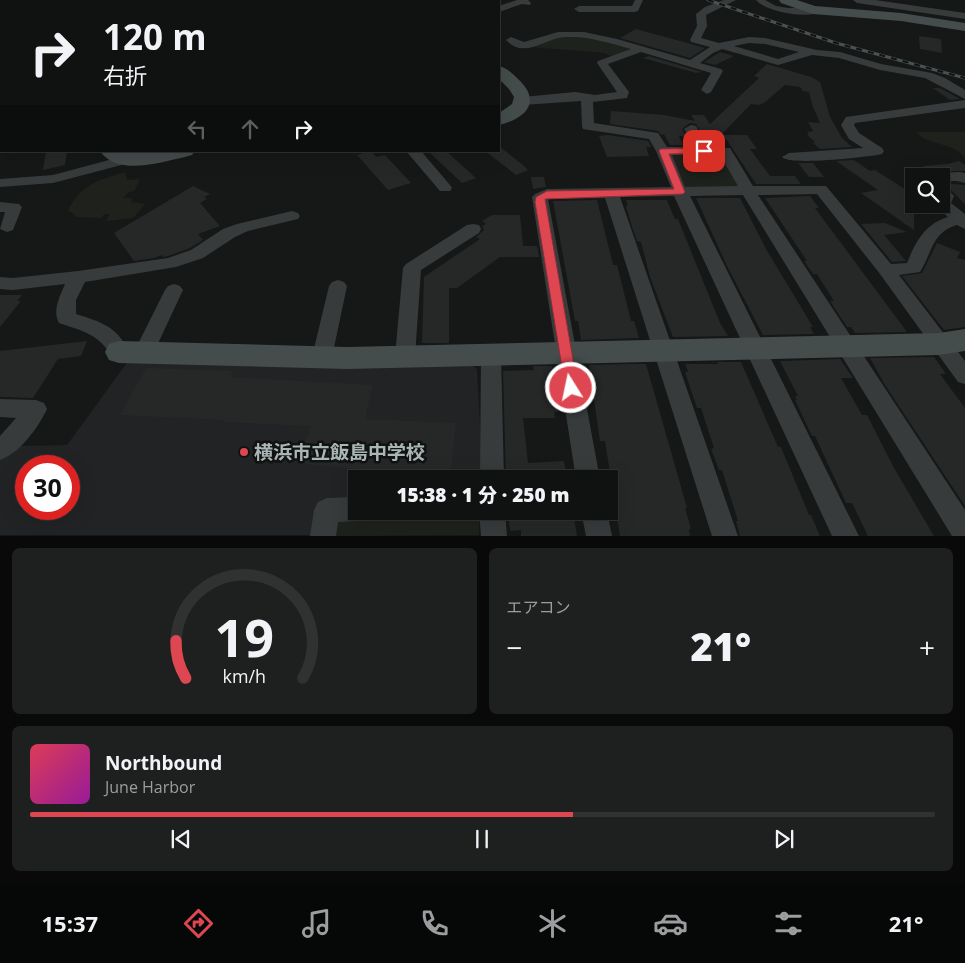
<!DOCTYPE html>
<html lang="ja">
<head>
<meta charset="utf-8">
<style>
  body { margin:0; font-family:"Open Sans","Noto Sans JP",sans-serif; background:#1e1f1f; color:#f1f3f6; height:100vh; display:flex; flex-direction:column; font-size:19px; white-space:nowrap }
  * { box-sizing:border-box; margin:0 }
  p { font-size:16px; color:#9c9d9f }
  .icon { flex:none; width:28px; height:28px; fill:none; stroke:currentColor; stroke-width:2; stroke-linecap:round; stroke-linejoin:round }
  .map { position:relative; height:536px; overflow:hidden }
  .side { display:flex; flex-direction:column; gap:12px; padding:12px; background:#090909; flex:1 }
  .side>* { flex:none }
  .guide { position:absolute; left:0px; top:0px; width:500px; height:152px; box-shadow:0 5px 20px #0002,0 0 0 1px #303131; background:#101111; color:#f1f3f6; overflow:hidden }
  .fabs { position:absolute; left:905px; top:168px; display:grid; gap:10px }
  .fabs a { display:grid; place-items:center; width:45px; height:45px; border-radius:0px; background:#101111; box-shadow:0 5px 20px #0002,0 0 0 1px #303131; font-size:25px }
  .speed { position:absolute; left:15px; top:455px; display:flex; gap:10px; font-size:25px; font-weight:700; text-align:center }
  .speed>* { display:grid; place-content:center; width:65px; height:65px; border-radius:50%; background:#101111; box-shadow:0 5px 20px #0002,0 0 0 1px #303131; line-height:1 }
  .speed .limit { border:8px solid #d22; background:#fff; color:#111 }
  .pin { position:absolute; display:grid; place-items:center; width:42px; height:42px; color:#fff; margin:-21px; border-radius:10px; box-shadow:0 2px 8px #0006 }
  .me { position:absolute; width:55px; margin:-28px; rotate:350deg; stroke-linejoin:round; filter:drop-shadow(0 0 4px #0008) }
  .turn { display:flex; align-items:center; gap:18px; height:105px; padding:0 20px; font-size:22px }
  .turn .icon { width:65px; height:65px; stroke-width:2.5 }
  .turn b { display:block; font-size:35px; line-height:42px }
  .lanes { display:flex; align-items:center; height:48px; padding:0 20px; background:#0003; justify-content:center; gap:25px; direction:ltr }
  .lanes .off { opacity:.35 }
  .big { font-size:38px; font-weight:800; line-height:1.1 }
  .side .card { flex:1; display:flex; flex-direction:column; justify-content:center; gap:8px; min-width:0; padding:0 18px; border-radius:8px; background:#1e1f1f }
  .side .dial { align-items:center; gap:0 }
  .dial svg { height:130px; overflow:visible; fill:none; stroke:#303131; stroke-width:7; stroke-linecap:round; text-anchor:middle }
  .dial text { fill:#f1f3f6; stroke:none }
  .song { display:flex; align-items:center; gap:15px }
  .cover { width:60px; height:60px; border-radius:8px; background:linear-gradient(135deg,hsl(350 70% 55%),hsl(300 70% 35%)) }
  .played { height:5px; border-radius:2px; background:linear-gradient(90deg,#de4752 60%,#303131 60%) }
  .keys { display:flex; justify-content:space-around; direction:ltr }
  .heat { display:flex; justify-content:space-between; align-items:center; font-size:28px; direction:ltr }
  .side .tiles { flex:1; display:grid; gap:12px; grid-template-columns:1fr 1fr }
  .card:last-child { grid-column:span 2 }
  .trip { position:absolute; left:348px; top:470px; width:270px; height:50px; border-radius:0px; background:#101111; box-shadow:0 5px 20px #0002,0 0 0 1px #303131; font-weight:800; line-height:50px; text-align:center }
  .tabs { display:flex; height:80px; justify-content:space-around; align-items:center; background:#060707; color:#9c9d9f }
  .tabs .icon { width:35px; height:35px }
  .tabs .current { color:#de4752 }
  .tabs b { font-size:22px; color:#f1f3f6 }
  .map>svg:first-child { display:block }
</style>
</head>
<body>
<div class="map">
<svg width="965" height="536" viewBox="0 0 965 536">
  <rect width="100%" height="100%" fill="#161717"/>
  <path fill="#222324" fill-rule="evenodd" d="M129,360L470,364L477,369L483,479H356V500L321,502L315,535H0V458L14,446L67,445ZM26,466H69V509H26Z"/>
  <path fill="#1f221c" d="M562,36L606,41L631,48L632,50L612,57L605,53L531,47Z
    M916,132H965V158C953,141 929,147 916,132Z
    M670,154L722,155L740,185L738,187H685Z
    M125,172L127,180L140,179L134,191L129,192L123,198H132L131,202L145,204L133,218L106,221L110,214H104L102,218L77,217L68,210C83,183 97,181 125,172Z
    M479,511V535L331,536L334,518Z"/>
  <path fill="#262828" d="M636,29L691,44L705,48L690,58L620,38Z
    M919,36L941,39L942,53L920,49Z
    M720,52L734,56L715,65L704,62Z
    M649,56L702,72L696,73L643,58Z
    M767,64L811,77L820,82L830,117L842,138L852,147L820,149L813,143L815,142L814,141L807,135L809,134L807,132L813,131L808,122L820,123L813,107L809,92L803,91L800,87L785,85L764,103L758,105L751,104L721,135H747L757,149H750L770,176H795L801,184H756L726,139L716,145H709L696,124L690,123L682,129L686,136H679L683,145H670L664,134L661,135L658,131L610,124L611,111L664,115L695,121L691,115H704L710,124L759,78L754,76Z
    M933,88H940L960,99L950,100Z
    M608,135L648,141L651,147H646L649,156L607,157L599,136Z
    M499,146L523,165L528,170L516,175L485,151H499Z
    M46,151H67L65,165L43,170Z
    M428,151H446L476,178L462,183Z
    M367,152L373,153L376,157L385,155L411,183L388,190L357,155Z
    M854,160L870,171L875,170L914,195V230L861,193L878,190L836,161Z
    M959,161L965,165V171H941L932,175L923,166L948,164Z
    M798,163H813L824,177H809Z
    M531,177H544L546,187L533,189Z
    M941,183L965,185V204L951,190Z
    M193,186L210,194L204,197L207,199L200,203L220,226L198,234L203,240L190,248L168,256L163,257L162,255L154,258L134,261L114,233Z
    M810,196L819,208H815L907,332L855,333L851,327H847L830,301H834L817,274H813L804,261H807L765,198Z
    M696,198H740L766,249L813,327H810L814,334L763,335L727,266Z
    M597,200L613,265H617L631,321H634L639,338L581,340L578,321H575L553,201Z
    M626,200H667L673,215L675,219H678L720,323L728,336L673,337L650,277L641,242L637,241L632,227L626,206H628Z
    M492,215H520L523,246H537L539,257H500L457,288H449V343H422L424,277L480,239L476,237L484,230L482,226L486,224L482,221Z
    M885,223L907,232L884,235L906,261L892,262L861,224Z
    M937,243L960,252L957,258L965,260V327L944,330L902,276L922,273Z
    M0,295H22L17,301H21L0,327Z
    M87,341L81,356L58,359L33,398L0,397V351Z
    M934,357L946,374H940L965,408V506L885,385L870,358Z
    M840,359L853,378H841L862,415H867L894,468L934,536H868L852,503H846L815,436H812L795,400H797L795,396H798L780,361Z
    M717,362H741L778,447H781L809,515H811L820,536H740L736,521H738L722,470H719L711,449L714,448L701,408H697L685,372H688L685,364H718Z
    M627,364H646L687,508H685L691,529L689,530L690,536H620L605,441H600L589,365Z
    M533,366H552L558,412H554L555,418H523L528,463L564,461L567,479H506L503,371L534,370Z
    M146,368L233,371L230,377L373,385L365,419L456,423L452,464L448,476L359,472L360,469L305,464L301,457L311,426L223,422L224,420L120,415Z
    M508,511H573L577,536H521V530L510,531Z"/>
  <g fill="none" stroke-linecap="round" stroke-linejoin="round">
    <path fill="#373b3c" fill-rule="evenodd" d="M433,0H444V1H433Z
      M517,0H528L531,3L530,5L522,4L499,12V6Z
      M635,0H643L638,11L635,12H579L574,9L579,6H632Z
      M724,0H736L706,15L707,26L701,38L719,43L749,37L765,38L817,50L840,52L881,64L932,73L945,78L965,90V99L925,78L880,70L839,58L812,55L778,65L722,49L713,53L700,63L721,69L723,71L711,92L707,94L701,90L711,73L641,52L608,64L629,92L627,98L593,102L594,123L658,133L667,147H695L684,129L691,125L696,126L708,147L730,148L753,186H826L891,264L907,263C916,241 925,224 948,217L935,204H941V187C947,188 950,191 954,196L951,203L965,214V229L957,225C932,232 932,253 920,272L899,275L965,361V384L958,382L880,274L817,194L758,195L965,510V536H952L743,195L690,196L859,536H832L674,196L620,197L738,536H712L605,198L548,199L600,479H576L532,197L535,194L547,189L671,187L656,151L649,139L583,129L582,126L581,101L523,105L517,101L523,97L575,92L595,95L617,92L597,63L598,61L631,49C610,43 587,36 565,37C545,38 524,60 506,40L511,37L524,42L558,32H584L617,39L690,60L710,47L691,42L690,40L697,26L696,14L705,7ZM749,43L765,44L799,52L778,59L734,46ZM672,155H720L738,186L685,187Z
      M756,0H765L776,6L788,8L820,7L825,10C811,20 767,13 756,0Z
      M853,0H875L965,13V19L857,3Z
      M0,22H1V28H0Z
      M0,53H1V59H0Z
      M965,100V108L855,123L854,125L859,133L882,148L884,151L882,154C868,157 789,166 782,157L789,153L863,148L849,139L841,125L846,117Z
      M406,151H421L450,185L452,188L450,191H440Z
      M124,156L129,157L131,160L129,163L53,183L0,187V179L53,175Z
      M960,172L965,173V183L957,181H941V176H934L941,173Z
      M0,202L19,204L22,207L13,230L7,232L0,229L5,212H0Z
      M292,211L298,213L300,216L298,219L248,231L235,237L203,258L176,267L85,282L76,300V314C101,322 117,326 129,352L126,357L119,360L112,357C99,334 83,331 59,323C52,311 60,296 65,284L13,290L0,289V277L13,278L78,271L168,258L191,250L223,229L237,224Z
      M473,224L479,225L481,229L479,233L421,270L415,356L412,361L405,364L398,361L395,356L403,268L406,264L467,225Z
      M338,280L344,282L347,286L332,357L329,363L322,365L315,363L312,357L329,286L332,282Z
      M174,284L180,286L183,290L154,352L151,357L144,360L137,357L134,352L165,290L168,286Z
      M491,346L498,349L501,354L504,479H480L481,354L484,349Z
      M0,399L36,400L44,403L47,409C38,428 20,453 0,460V436L16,418L0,417Z
      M356,497V511H368L365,517L356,521L338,522L336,536H310L314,510L318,502L327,498Z
      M479,511H505L507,536H481Z
      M581,511H607L612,536H586Z"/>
    <path fill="#454c4c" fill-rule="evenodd" d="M394,0H408V1H395Z
      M779,0H797L815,6L901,13L965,23V31L901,21L813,14L781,3Z
      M499,66C507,68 513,74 518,79C543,102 525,119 499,125V113L512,104L514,97L509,89L499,79Z
      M100,151L135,153L195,151L192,155L185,157C161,162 118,177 100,151Z
      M965,329V351L939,355L347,369L119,363L109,360L105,352L109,344L119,341L347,347L939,333Z"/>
    <g stroke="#4a5151" stroke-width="3">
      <path id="rail" d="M708,0L836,43L965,78"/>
    </g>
    <use href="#rail" stroke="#111212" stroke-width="2" stroke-dasharray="6" stroke-linecap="butt"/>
  </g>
  <path fill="#de4752" stroke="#902e35" d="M704,148L707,149V153L669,154L685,192L683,194L545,199L578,388L576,392L571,394L566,392L535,202L536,197L547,191L674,189L659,151L660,149Z"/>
  <circle fill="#de4752" stroke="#111212" stroke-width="2" cx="244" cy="452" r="5"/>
  <g text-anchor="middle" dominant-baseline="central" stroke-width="5" stroke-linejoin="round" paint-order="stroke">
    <g font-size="19" font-weight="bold" fill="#a9b6b5" stroke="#111212" text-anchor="start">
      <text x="254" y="452">横浜市立飯島中学校</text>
    </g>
  </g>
</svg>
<div class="fabs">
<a><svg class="icon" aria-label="search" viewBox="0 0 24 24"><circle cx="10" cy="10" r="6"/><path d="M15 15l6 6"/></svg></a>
</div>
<div class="speed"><div class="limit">30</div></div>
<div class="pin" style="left:704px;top:151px;background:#d93025"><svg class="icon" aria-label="arrive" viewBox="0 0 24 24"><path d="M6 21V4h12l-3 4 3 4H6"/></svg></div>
<svg class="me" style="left:571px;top:388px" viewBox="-20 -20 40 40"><circle r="17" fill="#de4752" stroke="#fff" stroke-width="3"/><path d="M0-11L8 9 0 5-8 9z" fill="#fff"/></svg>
<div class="trip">15:38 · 1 分 · 250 m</div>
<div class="guide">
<div class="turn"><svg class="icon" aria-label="right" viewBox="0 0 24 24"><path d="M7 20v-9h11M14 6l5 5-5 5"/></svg><div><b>120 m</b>右折</div></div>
<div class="lanes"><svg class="icon off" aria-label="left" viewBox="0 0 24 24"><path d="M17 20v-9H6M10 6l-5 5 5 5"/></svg><svg class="icon off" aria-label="ahead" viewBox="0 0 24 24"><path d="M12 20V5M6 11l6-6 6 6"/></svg><svg class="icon" aria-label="right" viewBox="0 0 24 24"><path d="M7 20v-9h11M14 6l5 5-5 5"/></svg></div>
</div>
</div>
<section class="side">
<div class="tiles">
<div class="card dial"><svg viewBox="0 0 100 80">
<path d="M14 69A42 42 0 1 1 86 69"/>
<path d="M14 69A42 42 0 0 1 8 46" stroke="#de4752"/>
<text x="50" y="56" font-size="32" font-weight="700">19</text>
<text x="50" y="72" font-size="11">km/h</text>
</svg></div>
<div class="card"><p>エアコン</p>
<div class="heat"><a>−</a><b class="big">21°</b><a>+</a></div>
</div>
<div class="card">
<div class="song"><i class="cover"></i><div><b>Northbound</b><p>June Harbor</p></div></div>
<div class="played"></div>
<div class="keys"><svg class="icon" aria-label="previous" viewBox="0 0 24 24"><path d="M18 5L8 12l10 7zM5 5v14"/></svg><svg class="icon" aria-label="pause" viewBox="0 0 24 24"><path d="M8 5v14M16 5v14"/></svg><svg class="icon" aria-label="next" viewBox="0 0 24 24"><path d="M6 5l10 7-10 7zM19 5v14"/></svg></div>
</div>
</div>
</section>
<nav class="tabs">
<b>15:37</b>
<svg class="icon current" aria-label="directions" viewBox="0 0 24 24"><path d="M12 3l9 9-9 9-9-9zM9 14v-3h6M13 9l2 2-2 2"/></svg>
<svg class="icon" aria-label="music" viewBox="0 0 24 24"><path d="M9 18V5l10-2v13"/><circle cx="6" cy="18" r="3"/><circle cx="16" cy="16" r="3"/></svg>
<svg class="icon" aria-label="phone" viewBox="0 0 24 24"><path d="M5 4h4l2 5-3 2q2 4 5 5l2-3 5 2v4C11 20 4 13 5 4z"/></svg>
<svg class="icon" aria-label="climate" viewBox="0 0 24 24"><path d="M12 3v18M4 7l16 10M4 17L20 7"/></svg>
<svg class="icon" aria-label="car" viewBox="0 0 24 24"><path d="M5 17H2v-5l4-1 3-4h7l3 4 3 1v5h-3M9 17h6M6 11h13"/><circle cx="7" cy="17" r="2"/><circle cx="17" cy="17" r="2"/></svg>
<svg class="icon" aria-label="filters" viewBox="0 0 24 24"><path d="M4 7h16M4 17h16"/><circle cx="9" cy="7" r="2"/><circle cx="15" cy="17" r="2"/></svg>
<b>21°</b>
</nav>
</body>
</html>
